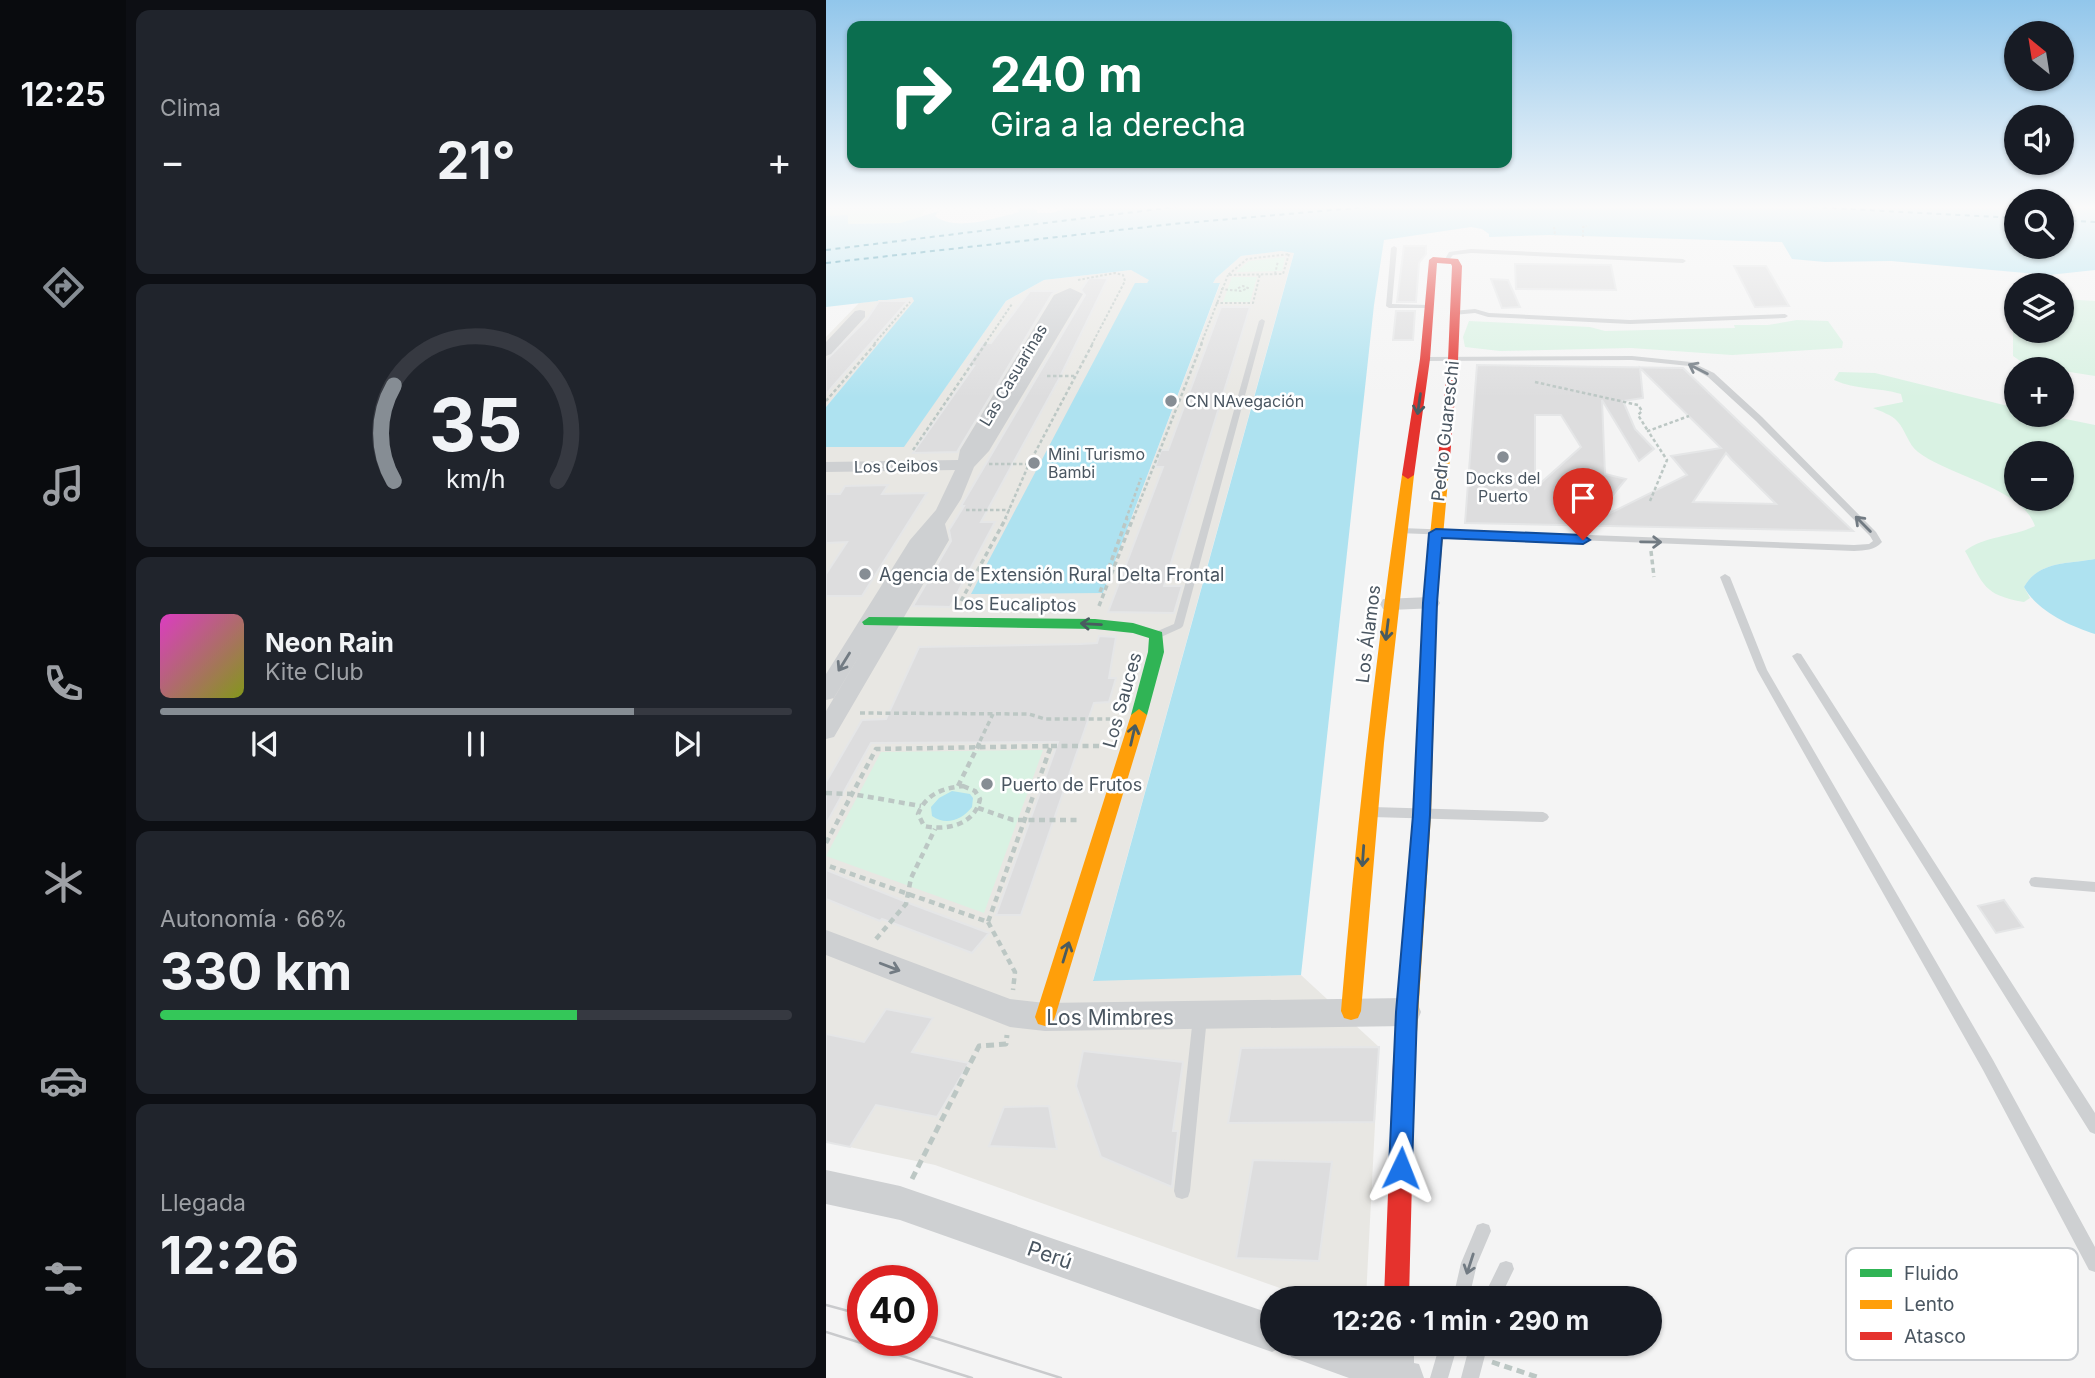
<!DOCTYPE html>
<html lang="es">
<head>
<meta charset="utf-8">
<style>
  body { margin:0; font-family:Inter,sans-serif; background:#20242c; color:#f1f3f6; height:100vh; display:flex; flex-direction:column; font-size:26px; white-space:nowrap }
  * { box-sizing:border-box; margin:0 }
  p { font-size:23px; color:#9ea1a6 }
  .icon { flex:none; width:38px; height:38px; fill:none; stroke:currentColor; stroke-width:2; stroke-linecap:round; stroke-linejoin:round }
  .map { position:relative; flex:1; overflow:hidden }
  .panel { display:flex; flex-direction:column; gap:10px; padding:10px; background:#0d0f14; width:700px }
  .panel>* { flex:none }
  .banner { position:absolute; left:21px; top:21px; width:665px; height:147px; border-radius:14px; box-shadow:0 2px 5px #0004; background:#0b6e4f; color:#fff; overflow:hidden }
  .needle { width:46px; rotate:330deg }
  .fabs { position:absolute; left:1178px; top:21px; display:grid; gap:14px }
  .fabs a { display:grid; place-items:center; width:70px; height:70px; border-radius:50%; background:#171b24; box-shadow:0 2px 5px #0004; font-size:35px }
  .speed { position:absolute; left:21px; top:1265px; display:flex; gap:14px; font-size:35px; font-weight:700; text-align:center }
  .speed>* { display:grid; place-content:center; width:91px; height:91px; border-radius:50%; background:#171b24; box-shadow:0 2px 5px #0004; line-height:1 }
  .speed .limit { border:10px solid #d22; background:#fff; color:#111 }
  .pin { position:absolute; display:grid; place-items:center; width:60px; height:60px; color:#fff; margin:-72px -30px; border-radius:50% 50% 50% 0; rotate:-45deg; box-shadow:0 0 7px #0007 }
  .pin .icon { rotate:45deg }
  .me { position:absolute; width:77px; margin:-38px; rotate:2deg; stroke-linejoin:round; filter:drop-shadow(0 0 5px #0008) }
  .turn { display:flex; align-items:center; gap:24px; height:147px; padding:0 28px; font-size:32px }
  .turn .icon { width:91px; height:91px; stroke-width:2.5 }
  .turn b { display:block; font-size:49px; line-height:60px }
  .big { font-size:52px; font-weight:700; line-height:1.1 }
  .panel .card { flex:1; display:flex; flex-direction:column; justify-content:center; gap:10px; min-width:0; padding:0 24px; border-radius:14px; background:#20242c }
  .panel .dial { align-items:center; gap:0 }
  .dial svg { height:182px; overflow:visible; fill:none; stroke:#363941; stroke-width:7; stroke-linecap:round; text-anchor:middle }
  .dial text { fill:#f1f3f6; stroke:none }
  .song { display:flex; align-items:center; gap:21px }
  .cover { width:84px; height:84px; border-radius:10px; background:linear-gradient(135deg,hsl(310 70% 55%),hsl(70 70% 35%)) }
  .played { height:7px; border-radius:4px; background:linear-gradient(90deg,#868d94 75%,#363941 75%) }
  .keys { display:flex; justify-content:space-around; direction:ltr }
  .heat { display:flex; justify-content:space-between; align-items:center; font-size:38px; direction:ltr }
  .charge { height:10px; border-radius:5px; background:linear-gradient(90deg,#34c759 66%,#363941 0) }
  .trip { position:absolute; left:434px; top:1286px; width:402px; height:70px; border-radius:35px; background:#171b24; box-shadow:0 2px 5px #0004; font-weight:700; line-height:70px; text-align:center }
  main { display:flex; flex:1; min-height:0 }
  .dock { display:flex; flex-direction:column; width:126px; justify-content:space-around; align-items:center; background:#090b0e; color:#9ea1a6 }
  .dock .icon { width:49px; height:49px }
  .dock .selected { color:#868d94 }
  .dock b { font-size:32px; color:#f1f3f6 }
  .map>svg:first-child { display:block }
</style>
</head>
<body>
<main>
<nav class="dock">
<b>12:25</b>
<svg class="icon selected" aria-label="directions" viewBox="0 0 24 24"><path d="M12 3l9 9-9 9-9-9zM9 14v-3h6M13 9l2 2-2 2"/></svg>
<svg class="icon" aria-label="music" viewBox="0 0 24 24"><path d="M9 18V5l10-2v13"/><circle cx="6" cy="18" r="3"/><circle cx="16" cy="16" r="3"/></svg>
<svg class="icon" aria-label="phone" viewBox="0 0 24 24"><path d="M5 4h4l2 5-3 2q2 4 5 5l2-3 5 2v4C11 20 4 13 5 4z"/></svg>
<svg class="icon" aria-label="climate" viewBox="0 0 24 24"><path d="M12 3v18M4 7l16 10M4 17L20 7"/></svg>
<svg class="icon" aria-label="car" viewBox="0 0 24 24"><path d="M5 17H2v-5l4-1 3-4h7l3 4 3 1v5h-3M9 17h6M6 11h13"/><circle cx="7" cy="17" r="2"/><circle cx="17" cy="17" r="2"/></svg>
<svg class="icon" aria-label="filters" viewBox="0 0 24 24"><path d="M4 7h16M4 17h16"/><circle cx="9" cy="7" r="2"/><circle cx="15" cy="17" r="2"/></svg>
</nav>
<section class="panel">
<div class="card"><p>Clima</p>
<div class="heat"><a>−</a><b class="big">21°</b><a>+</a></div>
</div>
<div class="card dial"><svg viewBox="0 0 100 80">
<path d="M14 69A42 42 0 1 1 86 69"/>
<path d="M14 69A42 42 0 0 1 14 27" stroke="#868d94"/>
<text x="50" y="56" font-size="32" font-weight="700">35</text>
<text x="50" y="72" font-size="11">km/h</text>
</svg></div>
<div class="card">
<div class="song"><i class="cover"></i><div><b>Neon Rain</b><p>Kite Club</p></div></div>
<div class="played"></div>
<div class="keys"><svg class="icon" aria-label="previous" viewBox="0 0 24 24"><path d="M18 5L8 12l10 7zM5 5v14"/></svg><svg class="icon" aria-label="pause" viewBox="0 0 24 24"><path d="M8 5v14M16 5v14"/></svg><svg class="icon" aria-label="next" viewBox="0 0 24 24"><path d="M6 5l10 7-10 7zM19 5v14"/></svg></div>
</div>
<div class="card"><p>Autonomía · 66%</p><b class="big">330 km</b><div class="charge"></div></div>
<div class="card"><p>Llegada</p><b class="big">12:26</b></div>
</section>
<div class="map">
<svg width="1269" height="1378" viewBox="0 0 1269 1378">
  <rect width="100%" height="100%" fill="#f4f4f4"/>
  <path fill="#e8e7e3" d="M462,250L468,252L267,980L475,975L553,1047L540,1298H482L109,1165L0,1142V447L78,446L180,301L218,280L305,270L324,279L321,283L274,592L277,593L394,284L387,283L390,278L415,256Z
    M86,297L89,301L0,407V337L33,303Z"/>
  <path fill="#d9f2e3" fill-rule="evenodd" d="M0,205H103L94,217L74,223L22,224V215L0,216Z
    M459,257L456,271L410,272L423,261Z
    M406,277H431L424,302H397Z
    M1236,299L1269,301V376L1200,365L1187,356V327L1190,321V331H1236Z
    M971,320L1002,321L1017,342L1016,348L906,355L805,348L674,351L639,347L637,337L643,321L764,327L779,331L909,328L908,325H942Z
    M1013,372L1049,373L1190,408V415H1220L1269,425V559C1242,564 1212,561 1198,587L1204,598L1198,602C1157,595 1158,585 1139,551C1157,536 1187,537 1209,526C1196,488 1121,475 1092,452C1081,443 1080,430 1071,421C1066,415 1054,411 1047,408L1077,402L1075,394C1052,387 1030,390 1008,380ZM1190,453H1236V499H1190Z
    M217,750L158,913L0,856L55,752Z"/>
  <path fill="#aee2f0" d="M200,205L211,210V213H226L251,205H1190V247H1236V205H1269V270L1223,275L1065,261L999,262L966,259L956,242L723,235L663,237V234L656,229L645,227L558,240L548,305L475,975L267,981L468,253L455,251L415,256L390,278L387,283H394L277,593L145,594L309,283H321L323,280L305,270L218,280L180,301L78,447H0V407L88,301L86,297L0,307V216L22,215V224L74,223L113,211L109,216C130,232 169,218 193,212L191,207Z
    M1269,559V634C1244,626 1211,611 1198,587C1212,561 1242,564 1269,559Z
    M126,791L144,794L147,798L146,807C136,820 120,826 106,816L105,807L113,798Z"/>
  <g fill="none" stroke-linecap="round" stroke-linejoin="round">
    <path stroke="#0c7c9b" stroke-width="2" stroke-dasharray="5 4.5" stroke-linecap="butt" d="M949,205L1190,218
      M1236,220L1269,222
      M0,250L365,205
      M0,263L347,224L564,205"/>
  </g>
  <path fill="#ddddde" stroke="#e5e6e7" stroke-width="2" fill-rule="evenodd" d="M578,246H600V254L593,263L590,302H571Z
    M689,264L785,265L790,290L690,289Z
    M908,266H940L963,306L929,307Z
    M263,278H282L233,379L155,522H169L124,607L87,606L125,541L123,530L138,506H135L259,295L255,290Z
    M665,279L682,280L694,307L676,308Z
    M204,291H231L226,294L131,452L87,453L148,366H141L157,343H165Z
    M53,301H82L0,394V360L41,319Z
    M395,307H424L338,586H356L348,613L282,612L337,467H329L335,450H342Z
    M570,311H589L587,340H567Z
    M651,365L857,368L1027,531L639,523ZM814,368L895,448L845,456L861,475L764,523L800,479L779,474L776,400L813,461L828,449L809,429L797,401L817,398ZM709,415H735L755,447L709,488ZM900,453L906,460L950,504L867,502Z
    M62,485L56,494L101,493L36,596H0V574L21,542L0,543V494H14L19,486Z
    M273,636L290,637L283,678H290L283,702L268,703L195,915H170L232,742L45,743L0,824V782L36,720L60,719L93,647L255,644L271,643Z
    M0,870L88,905L163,933L146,953L56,919L54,921L0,899Z
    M1178,900L1197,927L1170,933L1152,906Z
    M60,1009L107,1018L86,1052L143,1063L111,1117L50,1105L24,1147L0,1142V1034L38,1042Z
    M553,1047L548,1122L402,1123L415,1048Z
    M257,1051L357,1062L347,1131H352L346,1187L275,1157L250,1086Z
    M223,1106L231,1149L163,1146L178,1107Z
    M427,1160L506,1162L493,1261L410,1258Z"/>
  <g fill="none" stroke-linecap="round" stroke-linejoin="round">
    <path stroke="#bcc7c4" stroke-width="2" stroke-dasharray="2.5 2" stroke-linecap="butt" d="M728,227L729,236
      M757,237V227L761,226
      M463,254L457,274L402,275L421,259Z
      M449,274L452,261
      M252,280L289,273L297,275L299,281L266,344
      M395,289L415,291L422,288L417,286L410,289
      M390,303H427L434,274
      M48,344L84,302
      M159,344L186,304
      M375,344L402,275"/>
    <path stroke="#bcc7c4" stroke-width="2.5" stroke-dasharray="3.5 2.5" stroke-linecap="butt" d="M221,376H248
      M709,382L812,405L816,411L812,415L822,431
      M0,401L50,343
      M87,450L160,343
      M163,464H203
      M824,501L841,460L822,431L863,416
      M140,510H184
      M179,519L203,464L267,343
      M300,519L315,478
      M307,519L376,343"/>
    <path stroke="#bcc7c4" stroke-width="3.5" stroke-dasharray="5 3.5" stroke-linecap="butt" d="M825,551L828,577
      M274,592L301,518
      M135,601L180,518
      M273,606L307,518
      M34,713L203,714L219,719H284
      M154,741L167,714"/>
    <path stroke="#bcc7c4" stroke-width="4.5" stroke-dasharray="6 4.5" stroke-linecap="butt" d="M225,746H276
      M132,786L155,740
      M137,786L149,791L154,799C149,825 120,831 98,826L92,814C100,794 117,788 137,786Z
      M0,793L26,794L95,806
      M152,808L187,820H253
      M0,843L50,749L225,746L162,922L0,865
      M162,922L189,972L187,990
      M50,939L80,904L85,878L109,829"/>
    <path stroke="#bcc7c4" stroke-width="5" stroke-dasharray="8 5" stroke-linecap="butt" d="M86,1179L153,1046L180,1044L181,1035
      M666,1362L714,1378"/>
    <path fill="#ced0d2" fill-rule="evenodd" d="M568,246L571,248L566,304L603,305L605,306V308H563L560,306L565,248Z
      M645,249L857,259L860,261L857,263L645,253L627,255L622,261L619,259L623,252Z
      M649,309L663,313L804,320L959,314L962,316L959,318L804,324L662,317L649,313L627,315L624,313L627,311Z
      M436,319L439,321L357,626L355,628L335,637H327L326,635L327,633L348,624L433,321Z
      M806,356L865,362L888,373L936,417L1050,532L1056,542C1048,551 1039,550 1028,551L572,533L571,531L575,528L1028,545L1043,544L1047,541L1044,536L930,421L882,377L863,366L806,360L599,361L595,359L599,357Z
      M899,574L904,577L941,670L1167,1060L1269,1247V1272L1263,1270L1157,1070L931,670L894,577Z
      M971,653L975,654L1269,1113V1134L1264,1132L966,656Z
      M546,807L717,812L721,814L723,817L721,820L717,822L546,817L542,815L540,812L542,809Z
      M1209,877L1269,882V892L1209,887L1205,886L1203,882L1205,878Z
      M374,1011L379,1013L381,1017L364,1191L362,1197L356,1199L350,1197L348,1191L367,1017L369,1013Z
      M657,1223L663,1225L665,1231L651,1264L643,1298H627L635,1263L651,1225Z
      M680,1261L686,1263L688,1269L674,1298H657L674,1263Z
      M614,1344H632L622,1378H604Z
      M644,1344H662L653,1378H635Z"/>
    <path fill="#ced0d2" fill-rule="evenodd" d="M244,288L257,294L163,451L148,467L135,499L119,524L123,540L8,737L0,739V711L38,648L8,698L0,700V674L84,540L110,510L129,470L0,472V462L132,460L134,450L228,295Z
      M34,310L39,311V317L5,354L0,356V342L29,311Z
      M604,597L611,598L614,603L611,608L564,610L557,609L554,604L557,599Z
      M0,930L184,999L219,1003L580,998L591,1002L595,1012L591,1022L580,1026L219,1031L184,1027L0,955Z
      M0,1170L74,1186L446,1314V1344H535L550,1349V1344H588V1363L593,1364L598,1378H523L465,1357L460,1345L446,1352L74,1220L0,1204Z"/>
    <path fill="#30b455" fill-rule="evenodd" d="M43,617L269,619L307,623L336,632L338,652L321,715L313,721L305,715L322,652L323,638L307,633L269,629L38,625L36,622Z"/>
    <path fill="#ff9f0a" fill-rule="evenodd" d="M618,454L624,458L611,603L605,815L589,1063L586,1070L578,1073L570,1070L567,1063L587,815L597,603L612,458Z
      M582,471L588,475L558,743L535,1011L532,1018L525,1020L518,1018L515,1011C530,832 550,653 576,475Z
      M313,709L321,715L229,1017L226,1024L219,1026L212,1024L209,1017L305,715Z"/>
    <path fill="#e5322d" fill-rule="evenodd" d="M607,257L632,259L636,266L632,360L624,458L618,462L612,458L622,360L626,266L625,264L611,263L604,359L588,475L582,479L576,475L594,359L603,260Z
      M578,1053L586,1056L589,1063L583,1298H558L567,1063L570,1056Z"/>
    <path stroke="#c9cacc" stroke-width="2.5" d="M0,1305L37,1315
      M0,1332L146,1378
      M96,1334L235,1378"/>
  </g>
  <defs><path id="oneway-shaft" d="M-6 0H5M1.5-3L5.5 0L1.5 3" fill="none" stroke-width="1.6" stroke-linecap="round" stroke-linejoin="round" transform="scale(1.75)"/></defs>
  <g stroke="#727b83">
    <use href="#oneway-shaft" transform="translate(872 369) rotate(-153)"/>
    <use href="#oneway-shaft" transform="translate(1037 524) rotate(-135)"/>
    <use href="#oneway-shaft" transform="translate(825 542) rotate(1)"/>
    <use href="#oneway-shaft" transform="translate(18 662) rotate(122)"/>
    <use href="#oneway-shaft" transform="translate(64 967) rotate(21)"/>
    <use href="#oneway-shaft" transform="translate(644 1264) rotate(108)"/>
  </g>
  <g stroke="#495b60">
    <use href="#oneway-shaft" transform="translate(593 404) rotate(98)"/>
    <use href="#oneway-shaft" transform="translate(265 624) rotate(-177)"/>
    <use href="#oneway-shaft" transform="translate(561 630) rotate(97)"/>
    <use href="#oneway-shaft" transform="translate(307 735) rotate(-77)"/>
    <use href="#oneway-shaft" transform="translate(537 856) rotate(94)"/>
    <use href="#oneway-shaft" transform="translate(240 952) rotate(-73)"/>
  </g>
  <linearGradient id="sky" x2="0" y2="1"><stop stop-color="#91c6eb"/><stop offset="0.52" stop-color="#fafafa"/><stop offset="1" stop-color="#fafafa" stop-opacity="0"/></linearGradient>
  <rect width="1269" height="398" fill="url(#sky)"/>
  <path fill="#1a73e8" stroke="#114b97" stroke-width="2" d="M610,529L757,535L764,540L757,544L616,538L611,603L604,815L591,1012L586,1168L583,1176L575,1180L566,1176L563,1168L570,1012L587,815L597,603L603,533Z"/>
  <g fill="#868d94" stroke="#fff" stroke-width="2.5">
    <circle cx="345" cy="401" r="7"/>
    <circle cx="677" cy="457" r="7"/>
    <circle cx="208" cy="463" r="7"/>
    <circle cx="39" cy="574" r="7"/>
    <circle cx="161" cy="784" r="7"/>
  </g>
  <g text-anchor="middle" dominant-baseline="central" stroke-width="5" stroke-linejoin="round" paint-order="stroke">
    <g font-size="16" fill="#4a5661" stroke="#fff">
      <text transform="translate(187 375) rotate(-59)">Las Casuarinas</text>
      <text transform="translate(70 466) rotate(-1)">Los Ceibos</text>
    </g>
    <g font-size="16" fill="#4a5661" stroke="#fff" text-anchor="start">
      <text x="359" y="401">CN NAvegación</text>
      <text x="222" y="454">Mini Turismo<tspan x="222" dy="18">Bambi</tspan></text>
      <text x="677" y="478" text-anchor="middle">Docks del<tspan x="677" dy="18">Puerto</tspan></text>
    </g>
    <g font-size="18" fill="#4a5661" stroke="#fff">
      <text transform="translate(619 431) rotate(-84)">Pedro Guareschi</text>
      <text transform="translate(189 604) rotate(1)">Los Eucaliptos</text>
      <text transform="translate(542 634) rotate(-83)">Los Álamos</text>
      <text transform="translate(296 700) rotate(-74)">Los Sauces</text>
    </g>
    <g font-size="18" fill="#4a5661" stroke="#fff" text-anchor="start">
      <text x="53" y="574">Agencia de Extensión Rural Delta Frontal</text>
      <text x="175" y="784">Puerto de Frutos</text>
    </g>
    <g font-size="21" fill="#4a5661" stroke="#fff">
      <text x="284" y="1017">Los Mimbres</text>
      <text transform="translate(224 1255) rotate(19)">Perú</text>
    </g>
  </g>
  <rect x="1020" y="1248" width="232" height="112" rx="10" fill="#fff" stroke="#c9ccd0" stroke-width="2"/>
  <rect x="1034" y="1269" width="32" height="8" fill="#30b455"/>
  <rect x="1034" y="1300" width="32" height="9" fill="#ff9f0a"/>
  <rect x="1034" y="1332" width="32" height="8" fill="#e5322d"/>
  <g font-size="19" fill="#4a5661">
    <text x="1078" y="1280">Fluido</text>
    <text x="1078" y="1311">Lento</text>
    <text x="1078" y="1343">Atasco</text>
  </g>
</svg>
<div class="fabs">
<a><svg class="needle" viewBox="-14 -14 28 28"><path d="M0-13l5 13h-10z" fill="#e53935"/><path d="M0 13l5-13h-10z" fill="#9ea1a6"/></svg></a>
<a><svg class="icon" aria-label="sound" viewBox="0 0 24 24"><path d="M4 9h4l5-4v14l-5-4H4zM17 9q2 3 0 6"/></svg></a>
<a><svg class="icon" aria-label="search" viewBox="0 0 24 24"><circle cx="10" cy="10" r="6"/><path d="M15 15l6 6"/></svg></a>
<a><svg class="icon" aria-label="layers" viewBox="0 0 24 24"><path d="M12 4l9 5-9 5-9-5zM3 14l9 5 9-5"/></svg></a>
<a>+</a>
<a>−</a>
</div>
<div class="speed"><div class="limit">40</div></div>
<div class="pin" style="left:757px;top:540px;background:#d93025"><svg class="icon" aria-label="arrive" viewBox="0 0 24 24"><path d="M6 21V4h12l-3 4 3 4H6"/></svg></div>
<svg class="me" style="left:575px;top:1168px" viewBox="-20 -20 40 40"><path d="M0-17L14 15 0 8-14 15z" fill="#1a73e8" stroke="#fff" stroke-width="4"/></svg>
<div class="trip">12:26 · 1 min · 290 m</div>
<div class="banner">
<div class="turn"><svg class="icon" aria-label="right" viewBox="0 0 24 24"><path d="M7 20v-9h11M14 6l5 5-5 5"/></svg><div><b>240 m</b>Gira a la derecha</div></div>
</div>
</div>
</main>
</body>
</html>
